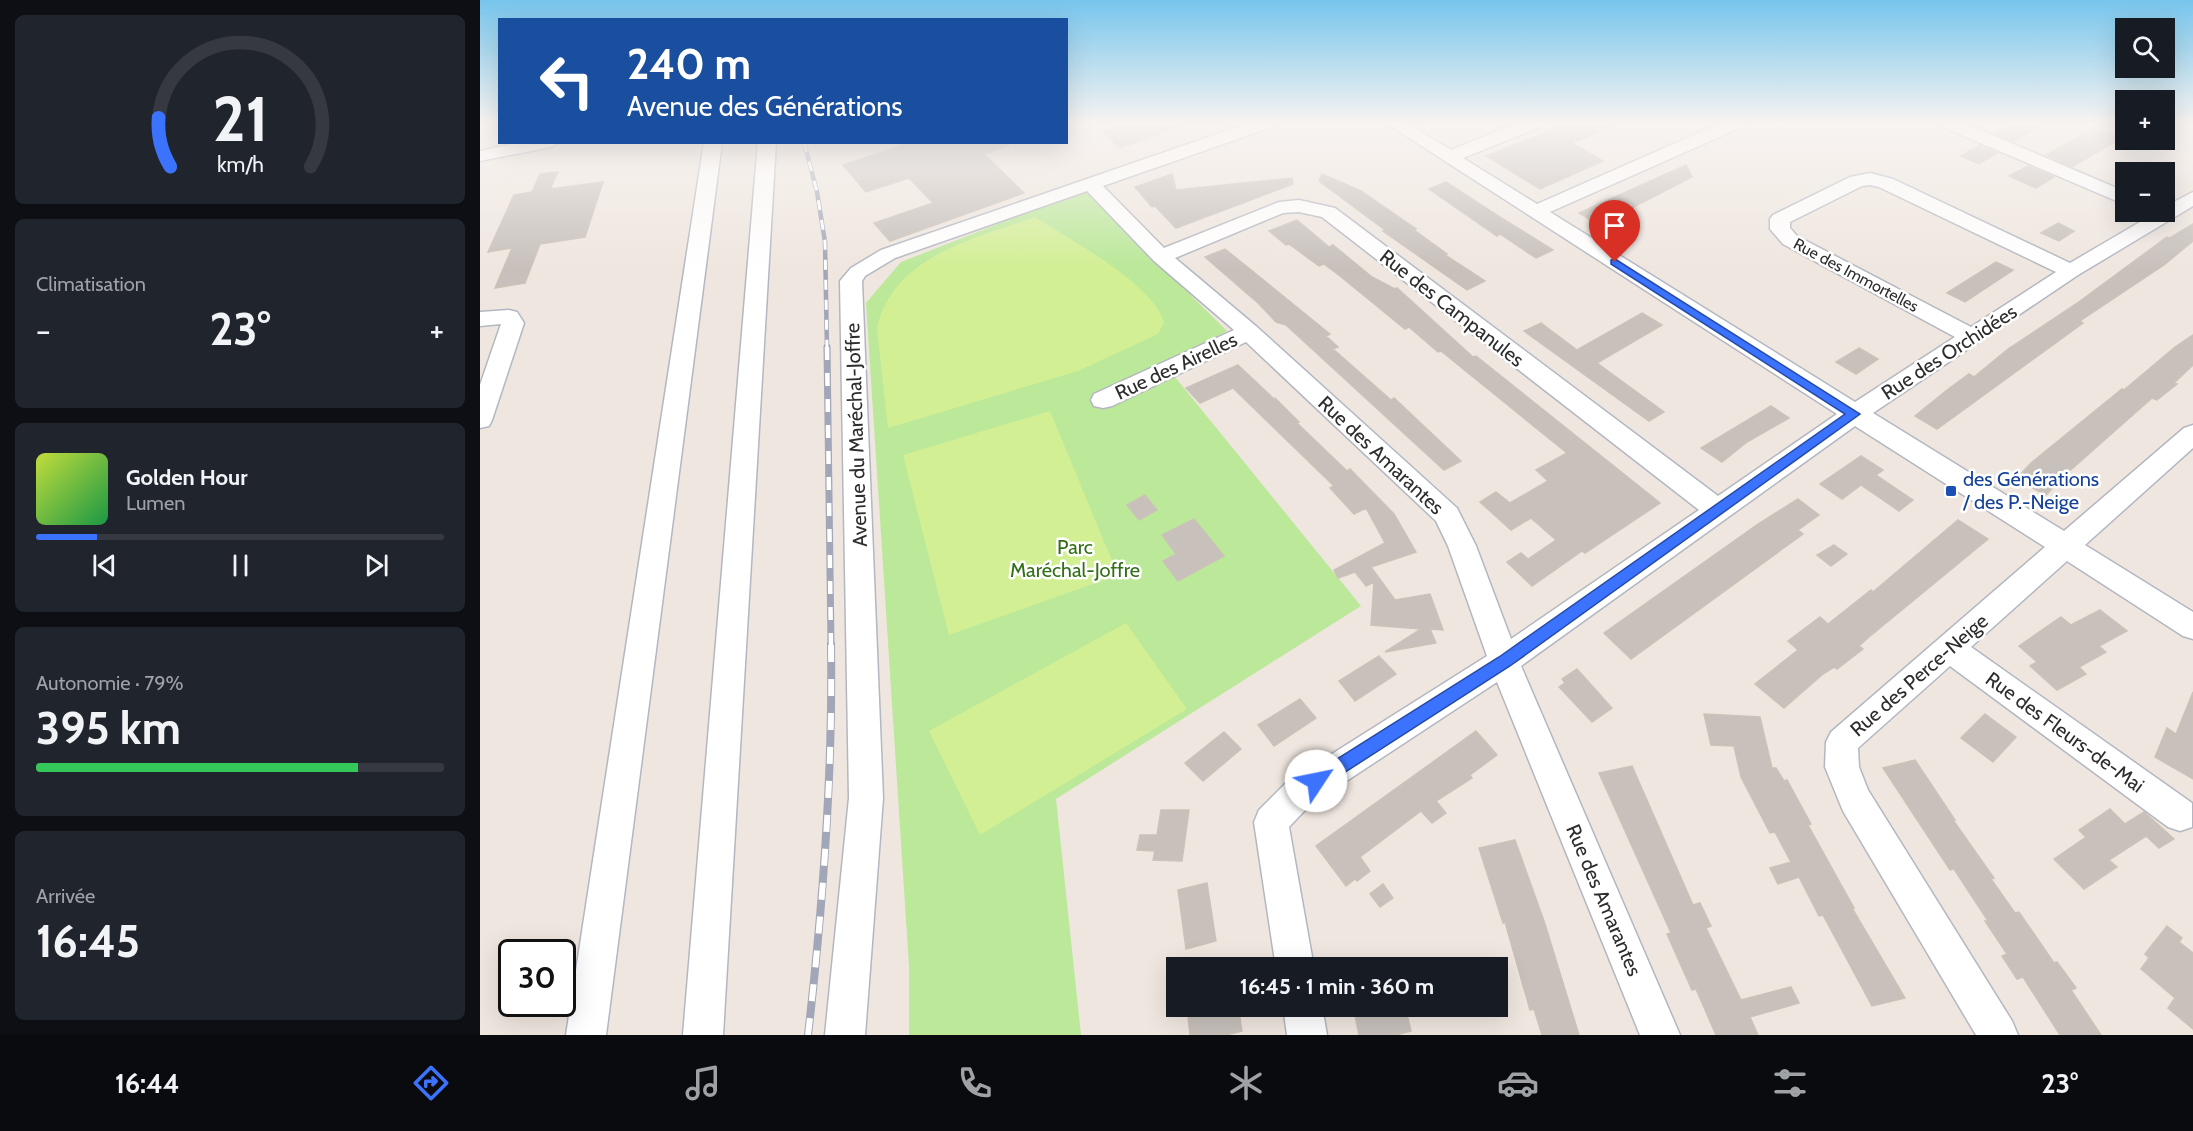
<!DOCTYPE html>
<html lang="fr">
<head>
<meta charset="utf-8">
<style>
  body { margin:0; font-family:Cabin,sans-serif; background:#20242c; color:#f1f3f6; height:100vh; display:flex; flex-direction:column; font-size:22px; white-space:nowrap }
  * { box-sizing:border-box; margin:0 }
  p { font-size:20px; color:#9ea1a6 }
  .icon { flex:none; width:33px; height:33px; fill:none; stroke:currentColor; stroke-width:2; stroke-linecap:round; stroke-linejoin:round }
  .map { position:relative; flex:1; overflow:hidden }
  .sheet { display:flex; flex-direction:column; gap:15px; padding:15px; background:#0d0f14; width:480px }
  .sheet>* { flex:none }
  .banner { position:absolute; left:18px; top:18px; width:570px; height:126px; border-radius:0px; box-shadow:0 6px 24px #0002; background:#1a4fa0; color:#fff; overflow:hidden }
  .controls { position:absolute; left:1635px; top:18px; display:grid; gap:12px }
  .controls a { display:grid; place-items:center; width:60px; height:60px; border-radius:0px; background:#171b24; box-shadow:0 6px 24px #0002; font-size:30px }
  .speed { position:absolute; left:18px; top:939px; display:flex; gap:12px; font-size:30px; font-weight:700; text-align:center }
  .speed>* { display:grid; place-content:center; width:78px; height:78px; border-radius:50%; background:#171b24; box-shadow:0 6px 24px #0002; line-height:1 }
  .speed .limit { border:3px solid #111; border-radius:9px; background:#fff; color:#111 }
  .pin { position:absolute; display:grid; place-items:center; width:51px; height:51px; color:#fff; margin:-62px -26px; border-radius:50% 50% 50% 0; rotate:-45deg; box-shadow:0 0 6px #0007 }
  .pin .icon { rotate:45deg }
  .me { position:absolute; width:66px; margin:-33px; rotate:56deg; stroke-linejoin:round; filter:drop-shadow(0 0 4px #0008) }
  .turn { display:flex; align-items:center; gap:21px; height:126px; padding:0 30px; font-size:27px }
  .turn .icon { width:78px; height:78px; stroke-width:2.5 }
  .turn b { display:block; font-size:42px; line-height:51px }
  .big { font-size:45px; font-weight:700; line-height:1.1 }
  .sheet .card { flex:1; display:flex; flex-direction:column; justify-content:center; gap:9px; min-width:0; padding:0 21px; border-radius:9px; background:#20242c }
  .sheet .dial { align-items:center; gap:0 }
  .dial svg { height:156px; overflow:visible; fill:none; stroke:#363941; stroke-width:7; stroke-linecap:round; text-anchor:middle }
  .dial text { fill:#f1f3f6; stroke:none }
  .song { display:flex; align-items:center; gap:18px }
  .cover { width:72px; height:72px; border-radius:9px; background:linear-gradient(135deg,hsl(70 70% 55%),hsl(140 70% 35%)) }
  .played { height:6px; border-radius:3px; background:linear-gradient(90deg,#3b73ff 15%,#363941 15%) }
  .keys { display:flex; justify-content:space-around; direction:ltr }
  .heat { display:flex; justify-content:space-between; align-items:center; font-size:33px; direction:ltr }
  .charge { height:9px; border-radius:4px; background:linear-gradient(90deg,#34c759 79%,#363941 0) }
  .trip { position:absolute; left:686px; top:957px; width:342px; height:60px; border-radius:0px; background:#171b24; box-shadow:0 6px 24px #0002; font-weight:700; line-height:60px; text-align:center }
  .tabs { display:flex; height:96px; justify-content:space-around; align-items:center; background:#090b0e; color:#9ea1a6 }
  .tabs .icon { width:42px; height:42px }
  .tabs .on { color:#3b73ff }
  .tabs b { font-size:27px; color:#f1f3f6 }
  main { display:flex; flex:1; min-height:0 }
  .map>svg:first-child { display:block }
</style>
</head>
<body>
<main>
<section class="sheet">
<div class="card dial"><svg viewBox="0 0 100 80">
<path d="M14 69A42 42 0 1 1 86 69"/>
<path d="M14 69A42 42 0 0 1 8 44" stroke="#3b73ff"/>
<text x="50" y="56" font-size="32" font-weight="700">21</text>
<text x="50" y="72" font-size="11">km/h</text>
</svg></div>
<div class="card"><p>Climatisation</p>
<div class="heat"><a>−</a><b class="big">23°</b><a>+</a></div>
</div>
<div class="card">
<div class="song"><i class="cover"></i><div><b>Golden Hour</b><p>Lumen</p></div></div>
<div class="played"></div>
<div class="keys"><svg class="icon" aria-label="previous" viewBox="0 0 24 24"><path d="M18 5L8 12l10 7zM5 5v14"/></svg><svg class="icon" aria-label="pause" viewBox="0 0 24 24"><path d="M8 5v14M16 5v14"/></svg><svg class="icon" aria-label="next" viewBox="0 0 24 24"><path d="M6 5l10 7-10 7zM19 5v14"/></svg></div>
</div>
<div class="card"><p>Autonomie · 79%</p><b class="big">395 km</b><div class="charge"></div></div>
<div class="card"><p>Arrivée</p><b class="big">16:45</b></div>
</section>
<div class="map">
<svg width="1713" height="1035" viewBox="0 0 1713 1035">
  <rect width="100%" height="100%" fill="#efe6df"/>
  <path fill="#bbe899" d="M604,190L747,331L686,366L881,606L576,799L601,1035H429V966L386,303L421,262Z"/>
  <path fill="#d2ef94" d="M555,217C587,238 677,286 684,323L678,334L598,371L408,428L397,328C413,256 495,238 555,217Z
    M570,411L638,575L469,635L423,455Z
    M646,623L707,709L500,835L449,731Z"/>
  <path fill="#c7c0bb" stroke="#cbc2b8" stroke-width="1.5" d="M651,123H703V125L640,148L623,132Z
    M1090,123H1138L1092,143L1123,161L1060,189L1006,156Z
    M1535,123H1563L1534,142L1516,134Z
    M1614,128L1642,138L1592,167L1566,155Z
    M432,142H528V146L504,154L544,193L410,241L394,223L453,203L429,178L386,192L363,165Z
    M1499,145L1517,153L1499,164L1481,156Z
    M1206,165L1212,177L1119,225L1099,213Z
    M1548,166L1574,177L1556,188L1529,176Z
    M78,172L70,189L123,182L105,237L60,244L45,283L15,288L32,248L8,252L34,195L52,192L60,174Z
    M692,174L696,190L812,178L813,184L696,228L675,206L672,207L655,187Z
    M842,174L881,191L936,229L934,230L967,254L965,255L1005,281L987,290L903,231L905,230L839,181Z
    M966,182L1015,214L1073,250L1056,258L1020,234L1017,236L949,189Z
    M817,220L849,247L853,245L892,277L915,289L917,288L993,357L996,356L1180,503L1105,553L1102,551L1052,586L1027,562L1041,553L1048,559L1076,540L1051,518L1031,530L1000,502L1016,492L1030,503L1068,481L1056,470L1087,453L961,351L958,352L929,327L925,329L860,276L844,264L839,266L809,244L806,245L789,231Z
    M1578,223L1594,231L1579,241L1561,233Z
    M1713,224V241L1684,265L1600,321L1603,323L1457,429L1435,416L1467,390L1489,374L1494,377L1528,349L1596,304L1687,237L1690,238Z
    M745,249L850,334L846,336L858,347L853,349L911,400L914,398L981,461L964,470L806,325L796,322L778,303L725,257Z
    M1516,262L1533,270L1485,302L1467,293Z
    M1162,313L1182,325L1117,363L1184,412L1169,421L1044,331L1061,323L1097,350Z
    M1713,335V365L1694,383L1697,384L1677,400L1672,398L1585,475L1566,495L1536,479L1551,463L1642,389L1644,390L1695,347Z
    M1379,348L1398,359L1376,374L1356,362Z
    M758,365L794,399L795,398L819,422L817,423L867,471L870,469L914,514L936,552L891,567L915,600L950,594L963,630L950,629L956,643L905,652L941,629L891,625L894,582L886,586L875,572L858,578L854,570L905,543L886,508L874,514L850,488L854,486L753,388L720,403L706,388Z
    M1291,406L1309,418L1267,442L1242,462L1221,448Z
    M1381,456L1403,470L1396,475L1433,500L1419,511L1381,485L1362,499L1340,484Z
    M665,495L677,510L659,520L647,505Z
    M1318,499L1339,515L1318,530L1323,534L1151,659L1124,633L1278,524Z
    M714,519L744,556L698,581L683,561L696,554L682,535Z
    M1478,520L1508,539L1389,637L1379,646L1383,649L1357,669L1354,667L1343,674L1304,708L1275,684L1318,650L1308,641L1340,617L1348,624L1391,590L1393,592Z
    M1354,545L1367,554L1351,566L1337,555Z
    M1620,610L1647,631L1619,646L1626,652L1599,667L1606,674L1577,690L1550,666L1557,662L1539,646L1581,617L1591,625Z
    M899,656L916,674L875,701L859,681Z
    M1097,669L1132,708L1112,722L1079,687L1085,683L1082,679Z
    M1713,692V779L1675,757L1687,728L1696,734Z
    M820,699L836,718L794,746L778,725Z
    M1224,714L1280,717L1292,768H1296L1304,781L1307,780L1331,824L1328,825L1374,908H1372L1425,998L1392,1006L1343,915L1339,916L1319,877L1298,884L1290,868L1311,862L1295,832L1290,833L1261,777L1254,746L1231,745Z
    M1505,714L1536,737L1513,762L1481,738Z
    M996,731L1017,755L990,775L992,778L956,801L966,813L952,823L941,811L880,857L890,871L877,881L875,879L866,886L836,846Z
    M744,732L761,749L723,781L705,763Z
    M1435,760L1475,820H1473L1514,878L1511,879L1535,913L1539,912L1574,963L1577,962L1596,988L1591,990L1621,1035H1580L1543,977L1537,979L1522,956L1527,954L1505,921H1508L1474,869L1470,870L1403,768Z
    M1152,766L1213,905L1220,903L1231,926L1226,928L1261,1000L1311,987L1319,1003L1270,1017L1278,1035H1236L1216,989L1212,990L1187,934L1191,933L1119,773Z
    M1630,809L1645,824L1664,812L1694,839L1679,848L1666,836L1629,860L1637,867L1604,889L1574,859L1606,837L1599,830Z
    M681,810H709L702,861L673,860L675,851L657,850L660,835H677Z
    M1035,840L1065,924L1099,1035H1062L1054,1009L1050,1010L1025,922L1023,923L999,848Z
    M727,883L736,941L706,949L698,890Z
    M903,884L913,898L900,907L890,894Z
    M1687,926L1702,938L1699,942L1713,953V1029L1688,1008L1695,998L1661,969L1669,958L1665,954Z
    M707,1006H758L762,1031L746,1035H710Z
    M873,1006H925L931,1031L916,1035H879Z"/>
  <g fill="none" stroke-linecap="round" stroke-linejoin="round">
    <g stroke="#b3b7c1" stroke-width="3">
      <path id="minor" d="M769,123H795L792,127L623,186L684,248L799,202L819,200L855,208L1238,496L1357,414L906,123H927L971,150L1038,123H1063L1060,127L983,158L1057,204L1241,123H1265L1262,127L1070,212L1375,402L1475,337L1303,244L1290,229V219L1293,215L1370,177L1390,173L1413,179L1590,263L1677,212H1684V207L1713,192V206L1598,275L1393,413L1584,531L1704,428L1713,425V448L1605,545L1713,612V639L1703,636L1587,561L1491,647L1712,803V827L1700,831L1688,827L1470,666L1378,748L1379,767L1388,790L1532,1021L1538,1035H1496L1363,811L1345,767L1346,742L1351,732L1565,547L1375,426L1041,666L1200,1035H1160L1017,682L830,805L809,827L834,968H796L774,822L779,810L806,783L1007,656L968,546L956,521L766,342L632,406L623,408L614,406L611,400L614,394L754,330L674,261L607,191L415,258L385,276L382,281L403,798L385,1035H345L369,798L360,281L371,268L401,250ZM1390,185L1399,187L1576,272L1491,327L1317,236L1310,228V222L1382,186ZM819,212L842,217L1219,510L1031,639L996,546L977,508L777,327L695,258L803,213Z
        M1460,123H1484L1646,192V205L1463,127Z
        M41,142H80L71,147L0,161V151Z
        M224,142H242L126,1035H86Z
        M278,142H296L243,1035H203Z
        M29,310L37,312L44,323L12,420L9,426L0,428V385L21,324L0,326V312Z
        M803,1006H842L847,1035H807Z"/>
    </g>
    <use href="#minor" fill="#fff" fill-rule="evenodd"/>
    <g stroke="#a1a6b8" stroke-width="4.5">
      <path id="rail-far2" d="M324,142L337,192L345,242L347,349"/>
    </g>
    <g stroke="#a1a6b8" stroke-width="7">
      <path id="rail-far1" d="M347,347L351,645"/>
    </g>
    <g stroke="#a1a6b8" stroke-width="8">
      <path id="rail" d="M328,1035C343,905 353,775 351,644"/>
    </g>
    <use href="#rail-far2" stroke="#fff" stroke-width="3" stroke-dasharray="10" stroke-linecap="butt"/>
    <use href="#rail-far1" stroke="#fff" stroke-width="4.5" stroke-dasharray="13" stroke-linecap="butt"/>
    <use href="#rail" stroke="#fff" stroke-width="6" stroke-dasharray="17" stroke-linecap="butt"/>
  </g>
  <linearGradient id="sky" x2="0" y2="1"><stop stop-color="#77c5ed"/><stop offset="0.46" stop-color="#f8f4f1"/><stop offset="1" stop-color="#f8f4f1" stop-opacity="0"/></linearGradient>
  <rect width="1713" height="268" fill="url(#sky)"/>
  <path fill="#3b73ff" stroke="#264ba6" stroke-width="1.5" d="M1135,259L1380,414L1030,666L842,787L836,789L830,787L827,781L830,776L1019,657L1365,414L1131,264V260Z"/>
  <rect fill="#1a4fb4" stroke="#fff" stroke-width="2" x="1465" y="485" width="12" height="12" rx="3"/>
  <g text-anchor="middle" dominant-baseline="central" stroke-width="5" stroke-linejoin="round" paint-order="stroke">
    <g font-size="16" fill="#2d2d2d" stroke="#fff">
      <text transform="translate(1376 275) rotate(28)">Rue des Immortelles</text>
    </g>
    <g font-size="20" fill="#2d2d2d" stroke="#fff">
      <text transform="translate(972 308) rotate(38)">Rue des Campanules</text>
      <text transform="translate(1469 352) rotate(-33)">Rue des Orchidées</text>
      <text transform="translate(696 366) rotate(-25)">Rue des Airelles</text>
      <text transform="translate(376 435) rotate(-92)">Avenue du Maréchal-Joffre</text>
      <text transform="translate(901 455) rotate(43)">Rue des Amarantes</text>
      <text transform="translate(1439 675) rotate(-41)">Rue des Perce-Neige</text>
      <text transform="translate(1585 732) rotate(36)">Rue des Fleurs-de-Mai</text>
      <text transform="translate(1124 900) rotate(67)">Rue des Amarantes</text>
    </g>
    <g font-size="20" fill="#164399" stroke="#fff" text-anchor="start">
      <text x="1483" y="479">des Générations<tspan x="1483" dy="23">/ des P.-Neige</tspan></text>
    </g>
    <g font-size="20" fill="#326f17" stroke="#fff">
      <text x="595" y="547">Parc<tspan x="595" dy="23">Maréchal-Joffre</tspan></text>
    </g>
  </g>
</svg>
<div class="controls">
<a><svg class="icon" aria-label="search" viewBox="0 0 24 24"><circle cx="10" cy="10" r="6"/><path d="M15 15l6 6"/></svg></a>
<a>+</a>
<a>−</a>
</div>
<div class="speed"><div class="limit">30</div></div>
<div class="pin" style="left:1135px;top:262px;background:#d93025"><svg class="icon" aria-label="arrive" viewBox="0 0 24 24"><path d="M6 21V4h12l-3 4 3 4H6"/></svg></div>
<svg class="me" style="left:836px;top:781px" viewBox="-20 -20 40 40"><circle r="19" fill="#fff"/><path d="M0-13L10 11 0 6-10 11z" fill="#3b73ff"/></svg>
<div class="trip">16:45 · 1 min · 360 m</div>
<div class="banner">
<div class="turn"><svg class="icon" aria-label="left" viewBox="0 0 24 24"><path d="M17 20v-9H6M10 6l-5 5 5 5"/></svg><div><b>240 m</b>Avenue des Générations</div></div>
</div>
</div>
</main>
<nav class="tabs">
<b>16:44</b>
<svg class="icon on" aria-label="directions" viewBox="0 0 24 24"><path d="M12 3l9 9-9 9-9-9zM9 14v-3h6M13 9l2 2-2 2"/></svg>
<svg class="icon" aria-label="music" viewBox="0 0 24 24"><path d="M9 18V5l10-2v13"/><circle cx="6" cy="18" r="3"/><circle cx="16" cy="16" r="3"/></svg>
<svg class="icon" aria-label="phone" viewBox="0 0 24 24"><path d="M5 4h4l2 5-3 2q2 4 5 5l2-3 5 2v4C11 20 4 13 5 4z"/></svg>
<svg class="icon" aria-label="climate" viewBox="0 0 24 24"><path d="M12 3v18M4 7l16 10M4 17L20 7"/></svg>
<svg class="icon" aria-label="car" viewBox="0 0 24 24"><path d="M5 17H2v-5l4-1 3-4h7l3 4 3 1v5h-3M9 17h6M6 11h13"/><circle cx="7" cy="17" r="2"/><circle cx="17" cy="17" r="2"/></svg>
<svg class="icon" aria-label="filters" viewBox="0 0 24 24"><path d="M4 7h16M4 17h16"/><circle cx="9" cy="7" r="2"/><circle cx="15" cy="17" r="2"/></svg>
<b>23°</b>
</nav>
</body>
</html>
